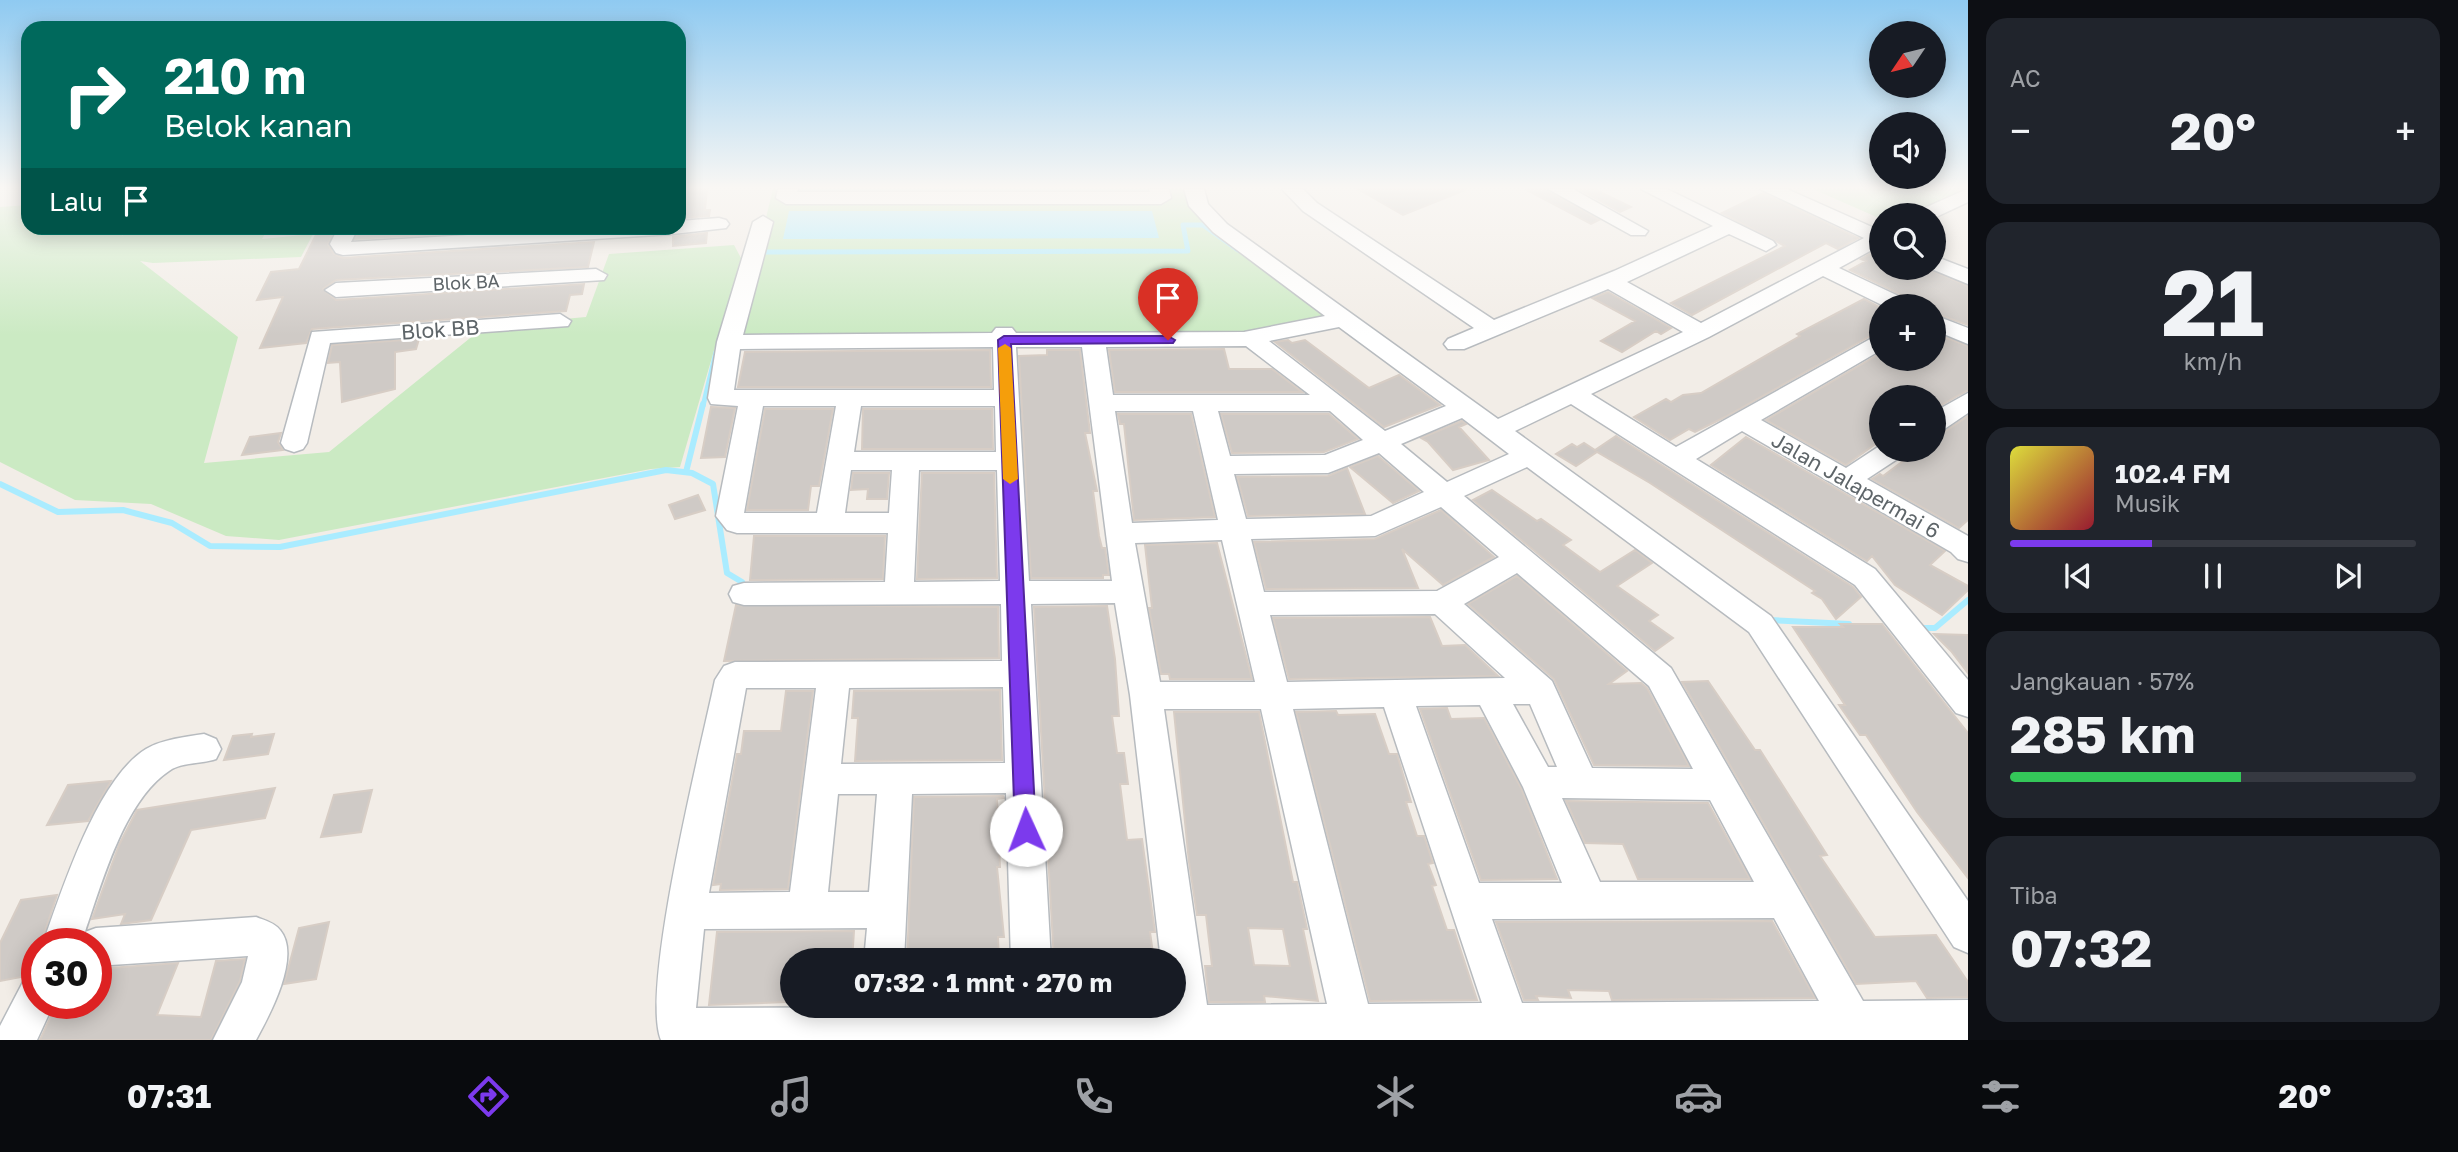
<!DOCTYPE html>
<html lang="id">
<head>
<meta charset="utf-8">
<style>
  body { margin:0; font-family:"Golos Text",sans-serif; background:#20242c; color:#f1f3f6; height:100vh; display:flex; flex-direction:column; font-size:26px; white-space:nowrap }
  * { box-sizing:border-box; margin:0 }
  p { font-size:23px; color:#9ea1a6 }
  .icon { flex:none; width:38px; height:38px; fill:none; stroke:currentColor; stroke-width:2; stroke-linecap:round; stroke-linejoin:round }
  .map { position:relative; flex:1; overflow:hidden }
  .drawer { display:flex; flex-direction:column; gap:18px; padding:18px; background:#0d0f14; width:490px }
  .drawer>* { flex:none }
  .top-card { position:absolute; left:21px; top:21px; width:665px; height:214px; border-radius:21px; box-shadow:0 4px 18px #0003; background:#00695c; color:#fff; overflow:hidden }
  .needle { width:46px; rotate:235deg }
  .fabs { position:absolute; left:1869px; top:21px; display:grid; gap:14px }
  .fabs a { display:grid; place-items:center; width:77px; height:77px; border-radius:50%; background:#171b24; box-shadow:0 4px 18px #0003; font-size:35px }
  .speed { position:absolute; left:21px; top:928px; display:flex; gap:14px; font-size:35px; font-weight:700; text-align:center }
  .speed>* { display:grid; place-content:center; width:91px; height:91px; border-radius:50%; background:#171b24; box-shadow:0 4px 18px #0003; line-height:1 }
  .speed .limit { border:10px solid #d22; background:#fff; color:#111 }
  .pin { position:absolute; display:grid; place-items:center; width:60px; height:60px; color:#fff; margin:-72px -30px; border-radius:50% 50% 50% 0; rotate:-45deg; box-shadow:0 0 7px #0007 }
  .pin .icon { rotate:45deg }
  .me { position:absolute; width:77px; margin:-38px; rotate:358deg; stroke-linejoin:round; filter:drop-shadow(0 0 5px #0008) }
  .turn { display:flex; align-items:center; gap:24px; height:147px; padding:0 28px; font-size:32px }
  .turn .icon { width:91px; height:91px; stroke-width:2.5 }
  .turn b { display:block; font-size:49px; line-height:60px }
  .then { display:flex; align-items:center; height:66px; padding:0 28px; background:#0003; gap:14px; font-size:26px }
  .big { font-size:52px; font-weight:700; line-height:1.1 }
  .drawer .widget { flex:1; display:flex; flex-direction:column; justify-content:center; gap:10px; min-width:0; padding:0 24px; border-radius:21px; background:#20242c }
  .drawer .dial { align-items:center; gap:0 }
  .dial b { font-size:91px; line-height:1 }
  .song { display:flex; align-items:center; gap:21px }
  .cover { width:84px; height:84px; border-radius:10px; background:linear-gradient(135deg,hsl(60 70% 55%),hsl(350 70% 35%)) }
  .played { height:7px; border-radius:4px; background:linear-gradient(90deg,#7c3aed 35%,#363941 35%) }
  .keys { display:flex; justify-content:space-around; direction:ltr }
  .heat { display:flex; justify-content:space-between; align-items:center; font-size:38px; direction:ltr }
  .charge { height:10px; border-radius:5px; background:linear-gradient(90deg,#34c759 57%,#363941 0) }
  .trip { position:absolute; left:780px; top:948px; width:406px; height:70px; border-radius:35px; background:#171b24; box-shadow:0 4px 18px #0003; font-weight:700; line-height:70px; text-align:center }
  .tabs { display:flex; height:112px; justify-content:space-around; align-items:center; background:#090b0e; color:#9ea1a6 }
  .tabs .icon { width:49px; height:49px }
  .tabs .active { color:#7c3aed }
  .tabs b { font-size:32px; color:#f1f3f6 }
  main { display:flex; flex:1; min-height:0 }
  .map>svg:first-child { display:block }
</style>
</head>
<body>
<main>
<div class="map">
<svg width="1968" height="1040" viewBox="0 0 1968 1040">
  <rect width="100%" height="100%" fill="#f2ede7"/>
  <path fill="#cbeac3" d="M773,189H1191L1202,219L1342,323L1259,342L736,341Z
    M1813,189H1953L1964,194L1915,215H1881V219Z
    M28,205V228H124L122,236L129,228H268L262,239L313,234L301,257L153,263L140,261L238,337L204,463L329,452L485,326L586,317L609,254L734,245L741,258L680,467L651,469L279,540L226,536L151,504L75,500L0,462V207Z"/>
  <path fill="#aaecff" d="M794,189H1149L1151,193L792,194Z
    M789,211H1152L1159,238L783,239Z"/>
  <g fill="none" stroke-linecap="round" stroke-linejoin="round">
    <path stroke="#aaecff" stroke-width="5" d="M760,252L1188,251L1183,225H1203L1238,250
      M703,406L716,352"/>
    <path stroke="#aaecff" stroke-width="6" d="M686,472L703,404
      M0,484L58,512L123,510L172,523L210,546L280,547L666,470L692,473L713,484L727,573L742,582
      M1769,620L1849,624
      M1919,628H1935L1968,600"/>
  </g>
  <path fill="#cfcac6" stroke="#d7cdc5" stroke-width="2" fill-rule="evenodd" d="M679,189H707L705,210H710L709,216L679,218Z
    M1358,189H1465V190L1403,215Z
    M1525,189H1545L1599,220L1591,224Z
    M1579,189H1594L1631,207L1620,212Z
    M1763,193L1858,238L1838,249L1826,243L1692,315L1671,303L1785,246L1722,213Z
    M397,228H549L355,239L360,230Z
    M333,232L328,245L334,254L343,258L594,242L588,267L336,280L323,289L336,300L584,284L582,294L570,295L566,311L312,329L306,343L260,348L283,297L257,300L271,272L299,269L317,233Z
    M707,233L706,243L673,246V237Z
    M1881,248V268H1926L1968,286V325L1934,313V306H1915L1910,299L1850,270L1866,261L1861,259Z
    M1608,292L1671,328L1661,334L1656,331L1622,352L1601,341L1635,321L1592,298Z
    M1864,299L1881,308V330L1725,417L1695,432L1689,429L1670,440L1634,417L1666,399L1671,402L1683,395L1701,393L1800,336L1797,334Z
    M1934,333L1968,346V390L1934,409V397H1881V440L1846,465L1766,420L1881,353V359H1934Z
    M419,339L416,349L395,352V389L342,402L340,362L328,363L332,345Z
    M1288,340L1292,343L1305,340L1369,388L1399,375L1440,405L1384,427L1275,342Z
    M1224,349L1229,369H1272L1302,392H1115L1109,350Z
    M990,350L991,387H738L745,352Z
    M1047,350H1080L1090,433H1085L1097,491H1093L1099,536L1102,548H1105L1109,575H1103V578H1031L1019,356L1047,355Z
    M711,407L735,408L725,457L701,458Z
    M765,409H833L819,486H811L808,510H747Z
    M863,409H992L993,449H862Z
    M1118,414H1191L1215,517L1134,520L1124,424H1120Z
    M1221,414H1329L1358,439L1324,452L1232,453Z
    M1968,416V520L1959,528L1872,479L1880,474L1883,476L1918,450H1934V434L1944,432Z
    M1462,421L1466,424L1459,427L1489,460L1453,470L1428,442L1421,438Z
    M281,433L278,442L283,450L242,455L250,437Z
    M1616,436L1853,587L1861,597L1836,619L1822,599L1812,593L1815,591L1650,483L1597,452L1576,466L1556,454L1572,444L1577,447L1584,443L1595,450Z
    M1746,437L1945,551L1930,565L1968,586V590L1942,615L1895,585L1872,556L1867,561L1711,465Z
    M1378,456L1419,491L1393,503L1350,467Z
    M1347,468L1365,514L1248,516L1237,477L1328,476Z
    M853,473H889L887,499H867L868,489L851,490Z
    M922,473H994L997,578L917,579Z
    M1492,490L1537,521L1541,519L1571,540L1563,545L1600,572L1635,550L1652,563L1617,586L1658,615L1649,621L1673,638L1655,651L1473,500Z
    M698,495L705,510L675,519L669,505Z
    M1441,510L1494,557L1443,585L1402,549L1418,588L1266,589L1254,542L1375,539Z
    M754,536H885L883,579L750,580Z
    M1217,543L1252,679H1170L1169,674H1161L1149,608H1152L1145,545Z
    M1517,576L1627,671L1609,684L1641,683L1647,688L1689,766L1594,765L1554,679L1468,604Z
    M736,605L998,607L999,658L724,661Z
    M1107,606L1115,659L1119,716H1112L1117,753H1124L1128,784H1120L1127,840L1142,839L1155,932H1150L1154,961H1054L1034,607Z
    M1430,617L1442,646L1465,645L1498,676L1289,679L1273,618Z
    M1840,624H1882L1968,733V878L1917,812L1866,735H1860L1839,705H1845L1793,627H1843Z
    M1934,634L1968,635V673L1951,651Z
    M1708,681L1755,750H1760L1827,855L1820,856L1875,937L1936,935L1968,982V997L1927,998L1916,981L1856,984L1682,682Z
    M1000,690L1002,760L855,761L858,718H852L854,691Z
    M786,691H813L788,889L720,890L721,884L713,885L737,754H741L744,731H781Z
    M1447,708L1451,719L1484,718L1521,788L1557,879L1481,880L1420,709Z
    M1336,711L1338,715L1375,714L1389,754H1397L1411,802H1406L1417,836H1424L1433,863L1428,864L1436,885L1432,886L1447,930H1454L1477,1000L1370,1001L1296,712Z
    M1174,712H1259L1293,882H1297L1307,929H1303L1318,1001L1264,996L1265,1002H1209L1205,966H1212L1206,915H1197L1189,862ZM1248,928L1283,929L1290,966L1254,965Z
    M252,734L251,737L274,734L268,754L224,760L233,736Z
    M111,781L88,821L47,825L68,785Z
    M275,788L265,818L191,830L151,920L121,924L125,914L92,919L119,845L137,810Z
    M372,790L361,832L321,837L334,795Z
    M1003,796L1004,798L997,799L1000,867H997L1004,937H998L999,961H907L914,797Z
    M1566,801L1708,803L1750,879H1638L1623,844L1585,843Z
    M57,895L41,943H37V974L0,981V943L21,900Z
    M1772,921L1815,998L1612,1000L1609,991L1568,990L1571,998L1536,996L1538,1000H1524L1496,922Z
    M329,922L316,979L284,984L299,928Z
    M854,931L852,961H791L787,1002L709,1005L717,932Z
    M245,959L240,981L211,1040H40L57,1003H96V969L178,963L157,1015L201,1017L216,961Z"/>
  <g fill="none" stroke-linecap="round" stroke-linejoin="round">
    <g stroke="#b7bbbf" stroke-width="3">
      <path id="minor" d="M778,189H798L797,192H1150L1149,189H1169L1171,198L1161,204H786L776,198Z
        M1184,189H1204L1208,204L1227,224L1498,419L1683,332L1608,289L1464,349H1448L1444,344L1448,339L1474,328L1303,211L1282,189H1303L1317,203L1494,320L1614,271L1713,226L1641,189H1667L1773,241L1776,245L1766,251L1729,234L1627,282L1701,323L1864,238L1760,189H1787L1881,231V245L1839,268L1909,301L1912,306H1884L1823,276L1709,337L1591,394L1676,447L1881,333V350L1761,420L1846,468L1881,445V450H1906L1902,456L1867,479L1968,536V562L1958,559L1951,552L1742,431L1696,459L1875,569L1968,680V717L1956,713L1855,585L1571,404L1515,431L1771,616L1968,901V953L1954,947L1749,632L1527,467L1464,496L1671,668L1863,1001L1968,1000V1040H661C640,989 701,747 715,680L724,666L735,662L1002,661L1001,604L744,605L733,602L729,594L733,586L744,583L885,582L888,533H737L727,530L716,516L738,406L711,404L708,398L717,342L753,222L763,216L773,222L743,335L992,333L996,328H1012L1016,333L1244,332L1325,316L1213,232L1189,206ZM1339,327L1446,406L1385,431L1269,341ZM1246,346L1310,395H1113L1106,347ZM993,347L994,390H734L740,349ZM1016,347H1082L1112,581H1029ZM763,406H836L817,513H744ZM861,406H995L996,452H854ZM1115,411H1193L1218,520L1132,523ZM1218,411H1330L1363,440L1325,455L1230,456ZM1462,418L1509,454L1447,482L1401,444ZM1379,453L1424,492L1371,516L1246,519L1234,474L1328,473ZM851,470H892L889,513H845ZM919,470H997L1000,581L914,582ZM1441,507L1499,557L1437,591L1264,592L1251,539L1375,536ZM1222,540L1255,682H1160L1135,543ZM1517,573L1649,686L1693,769L1592,768L1552,681L1464,604ZM1115,603L1130,695L1161,961H1174V1006L696,1008L704,929L867,928L864,961H904L912,794L1006,793L1011,961H1051L1031,604ZM1435,614L1505,678L1287,682L1270,615ZM1003,687L1005,763L841,764L849,688ZM746,688H816L790,892L709,893ZM1513,704H1530L1557,767H1548ZM1480,705L1523,787L1562,883H1479L1416,706ZM1384,707L1482,1003L1368,1004L1293,709ZM1164,709H1261L1327,1004L1207,1005ZM838,794H877L869,892H828ZM1562,798L1710,800L1754,882H1600ZM1774,918L1819,1001L1522,1003L1492,919Z
        M1548,189H1573L1648,231L1645,235H1631Z
        M1967,189L1968,202L1934,218V215H1915L1918,211Z
        M719,218L726,220L729,224L726,228L673,234L343,255L336,253L330,244L338,228H358L351,242L584,228H679V221Z
        M1934,256L1968,269V284L1929,268H1934Z
        M596,269L607,275L604,280L336,297L325,290L336,283Z
        M560,314L571,321L568,326L330,343L307,443L303,449L294,452L285,449L281,443L312,332Z
        M1934,315L1968,328V344L1934,330Z
        M1968,393V413L1943,430L1934,432V412Z
        M204,734L216,739L221,749L216,759C202,764 181,762 169,771C124,801 102,883 85,932L96,928L256,917C264,920 275,923 280,930C302,956 269,1016 256,1040H213L242,982L248,956L96,966V943H43C62,890 97,779 146,749C163,739 185,737 204,734Z
        M37,976V1003H54L37,1040H0V1026L23,982Z"/>
    </g>
    <use href="#minor" fill="#fff" fill-rule="evenodd"/>
  </g>
  <linearGradient id="sky" x2="0" y2="1"><stop stop-color="#8fcaf1"/><stop offset="0.56" stop-color="#f9f7f4"/><stop offset="1" stop-color="#f9f7f4" stop-opacity="0"/></linearGradient>
  <rect width="1968" height="335" fill="url(#sky)"/>
  <path fill="#7c3aed" stroke="#51269a" stroke-width="2" d="M1168,336L1175,340L1173,343L1011,344L1036,830L1033,837L1026,839L1018,837L1015,830L998,340L1004,336Z"/>
  <path fill="#f59e0b" d="M1005,344L1011,348L1018,479L1010,484L1003,479L998,348Z"/>
  <g text-anchor="middle" dominant-baseline="central" stroke-width="5" stroke-linejoin="round" paint-order="stroke">
    <g font-size="18" fill="#5e6569" stroke="#fff">
      <text transform="translate(466 282) rotate(-3)">Blok BA</text>
    </g>
    <g font-size="21" fill="#5e6569" stroke="#fff">
      <text transform="translate(440 329) rotate(-4)">Blok BB</text>
      <text transform="translate(1856 485) rotate(30)">Jalan Jalapermai 6</text>
    </g>
  </g>
</svg>
<div class="fabs">
<a><svg class="needle" viewBox="-14 -14 28 28"><path d="M0-13l5 13h-10z" fill="#e53935"/><path d="M0 13l5-13h-10z" fill="#9ea1a6"/></svg></a>
<a><svg class="icon" aria-label="sound" viewBox="0 0 24 24"><path d="M4 9h4l5-4v14l-5-4H4zM17 9q2 3 0 6"/></svg></a>
<a><svg class="icon" aria-label="search" viewBox="0 0 24 24"><circle cx="10" cy="10" r="6"/><path d="M15 15l6 6"/></svg></a>
<a>+</a>
<a>−</a>
</div>
<div class="speed"><div class="limit">30</div></div>
<div class="pin" style="left:1168px;top:340px;background:#d93025"><svg class="icon" aria-label="arrive" viewBox="0 0 24 24"><path d="M6 21V4h12l-3 4 3 4H6"/></svg></div>
<svg class="me" style="left:1026px;top:830px" viewBox="-20 -20 40 40"><circle r="19" fill="#fff"/><path d="M0-13L10 11 0 6-10 11z" fill="#7c3aed"/></svg>
<div class="trip">07:32 · 1 mnt · 270 m</div>
<div class="top-card">
<div class="turn"><svg class="icon" aria-label="right" viewBox="0 0 24 24"><path d="M7 20v-9h11M14 6l5 5-5 5"/></svg><div><b>210 m</b>Belok kanan</div></div>
<div class="then">Lalu<svg class="icon" aria-label="arrive" viewBox="0 0 24 24"><path d="M6 21V4h12l-3 4 3 4H6"/></svg></div>
</div>
</div>
<section class="drawer">
<div class="widget"><p>AC</p>
<div class="heat"><a>−</a><b class="big">20°</b><a>+</a></div>
</div>
<div class="widget dial"><b>21</b><p>km/h</p></div>
<div class="widget">
<div class="song"><i class="cover"></i><div><b>102.4 FM</b><p>Musik</p></div></div>
<div class="played"></div>
<div class="keys"><svg class="icon" aria-label="previous" viewBox="0 0 24 24"><path d="M18 5L8 12l10 7zM5 5v14"/></svg><svg class="icon" aria-label="pause" viewBox="0 0 24 24"><path d="M8 5v14M16 5v14"/></svg><svg class="icon" aria-label="next" viewBox="0 0 24 24"><path d="M6 5l10 7-10 7zM19 5v14"/></svg></div>
</div>
<div class="widget"><p>Jangkauan · 57%</p><b class="big">285 km</b><div class="charge"></div></div>
<div class="widget"><p>Tiba</p><b class="big">07:32</b></div>
</section>
</main>
<nav class="tabs">
<b>07:31</b>
<svg class="icon active" aria-label="directions" viewBox="0 0 24 24"><path d="M12 3l9 9-9 9-9-9zM9 14v-3h6M13 9l2 2-2 2"/></svg>
<svg class="icon" aria-label="music" viewBox="0 0 24 24"><path d="M9 18V5l10-2v13"/><circle cx="6" cy="18" r="3"/><circle cx="16" cy="16" r="3"/></svg>
<svg class="icon" aria-label="phone" viewBox="0 0 24 24"><path d="M5 4h4l2 5-3 2q2 4 5 5l2-3 5 2v4C11 20 4 13 5 4z"/></svg>
<svg class="icon" aria-label="climate" viewBox="0 0 24 24"><path d="M12 3v18M4 7l16 10M4 17L20 7"/></svg>
<svg class="icon" aria-label="car" viewBox="0 0 24 24"><path d="M5 17H2v-5l4-1 3-4h7l3 4 3 1v5h-3M9 17h6M6 11h13"/><circle cx="7" cy="17" r="2"/><circle cx="17" cy="17" r="2"/></svg>
<svg class="icon" aria-label="filters" viewBox="0 0 24 24"><path d="M4 7h16M4 17h16"/><circle cx="9" cy="7" r="2"/><circle cx="15" cy="17" r="2"/></svg>
<b>20°</b>
</nav>
</body>
</html>
